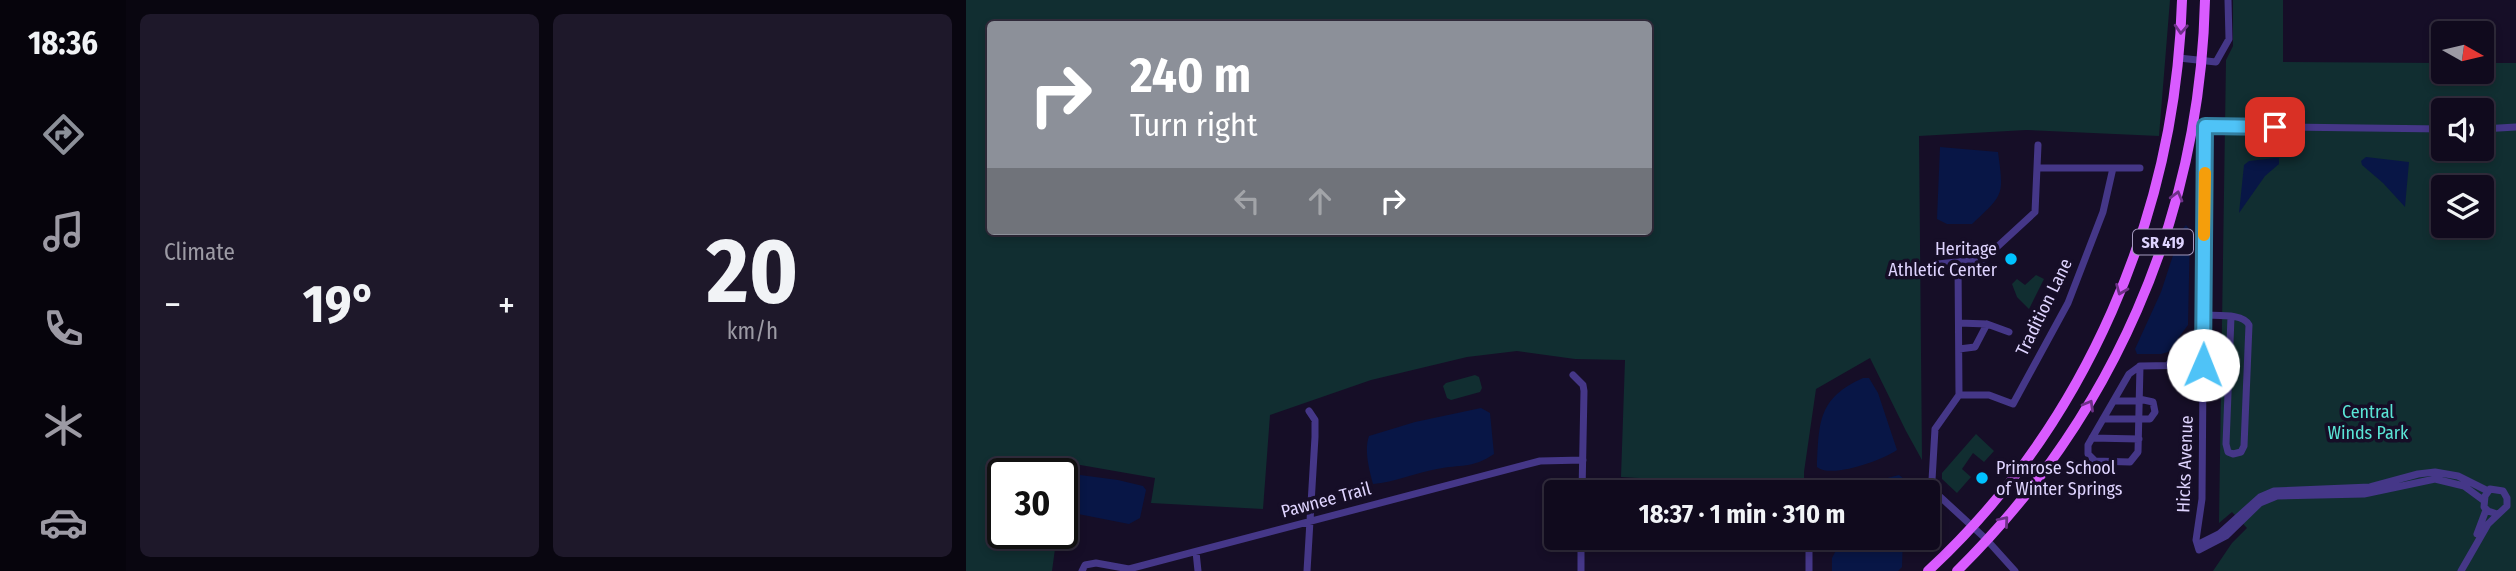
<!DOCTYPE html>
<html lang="en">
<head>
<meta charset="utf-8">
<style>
  body { margin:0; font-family:"Fira Sans Condensed",sans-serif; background:#1e182a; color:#f1f3f6; height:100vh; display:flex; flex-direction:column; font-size:26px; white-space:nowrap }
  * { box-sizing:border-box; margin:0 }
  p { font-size:23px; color:#9c9aa4 }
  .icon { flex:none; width:38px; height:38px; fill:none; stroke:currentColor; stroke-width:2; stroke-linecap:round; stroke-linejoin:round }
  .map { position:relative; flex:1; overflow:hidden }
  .sheet { display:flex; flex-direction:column; gap:14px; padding:14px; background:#090610; width:840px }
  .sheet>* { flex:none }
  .banner { position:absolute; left:21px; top:21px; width:665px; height:214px; border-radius:7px; box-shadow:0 4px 10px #0003,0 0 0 2px #302b3b; background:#8c9099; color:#fff; overflow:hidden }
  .needle { width:46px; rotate:98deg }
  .controls { position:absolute; left:1465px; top:21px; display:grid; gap:14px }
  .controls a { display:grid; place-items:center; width:63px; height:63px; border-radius:7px; background:#100a1d; box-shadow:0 4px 10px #0003,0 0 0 2px #302b3b; font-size:35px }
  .speed { position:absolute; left:21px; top:458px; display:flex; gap:14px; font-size:35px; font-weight:700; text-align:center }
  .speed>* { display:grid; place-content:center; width:91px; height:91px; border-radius:50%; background:#100a1d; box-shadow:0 4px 10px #0003,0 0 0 2px #302b3b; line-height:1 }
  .speed .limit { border:4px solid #111; border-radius:10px; background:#fff; color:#111 }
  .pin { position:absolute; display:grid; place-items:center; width:60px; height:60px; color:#fff; margin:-30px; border-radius:14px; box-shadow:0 4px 10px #0006 }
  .me { position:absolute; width:77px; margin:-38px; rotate:1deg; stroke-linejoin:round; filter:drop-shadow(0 0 5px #0008) }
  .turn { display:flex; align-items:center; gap:24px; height:147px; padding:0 28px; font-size:32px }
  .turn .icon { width:91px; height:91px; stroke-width:2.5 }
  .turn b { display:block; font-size:49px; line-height:60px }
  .lanes { display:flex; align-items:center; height:66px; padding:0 28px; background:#0003; justify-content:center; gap:35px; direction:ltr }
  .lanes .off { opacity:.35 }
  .big { font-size:52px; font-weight:700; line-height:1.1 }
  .sheet .card { flex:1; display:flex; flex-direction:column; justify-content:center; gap:10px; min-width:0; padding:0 24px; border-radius:10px; background:#1e182a }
  .sheet .dial { align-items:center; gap:0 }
  .dial b { font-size:91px; line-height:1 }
  .heat { display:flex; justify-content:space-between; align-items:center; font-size:38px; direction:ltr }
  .sheet .tiles { flex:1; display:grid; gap:14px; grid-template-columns:repeat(2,1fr) }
  .trip { position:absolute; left:578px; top:480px; width:396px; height:70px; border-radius:7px; background:#100a1d; box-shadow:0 4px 10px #0003,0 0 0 2px #302b3b; font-weight:700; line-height:70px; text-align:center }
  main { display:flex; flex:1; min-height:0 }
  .tab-bar { display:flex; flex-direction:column; width:126px; justify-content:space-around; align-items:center; background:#06040c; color:#9c9aa4 }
  .tab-bar .icon { width:49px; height:49px }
  .tab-bar .selected { color:#8c9099 }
  .tab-bar b { font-size:32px; color:#f1f3f6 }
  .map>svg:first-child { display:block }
</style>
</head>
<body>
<main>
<nav class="tab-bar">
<b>18:36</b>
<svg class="icon selected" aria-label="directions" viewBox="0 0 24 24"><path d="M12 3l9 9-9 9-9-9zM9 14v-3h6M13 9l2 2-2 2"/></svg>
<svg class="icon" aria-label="music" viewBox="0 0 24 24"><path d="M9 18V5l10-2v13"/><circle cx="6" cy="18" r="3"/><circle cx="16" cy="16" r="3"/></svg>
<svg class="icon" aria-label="phone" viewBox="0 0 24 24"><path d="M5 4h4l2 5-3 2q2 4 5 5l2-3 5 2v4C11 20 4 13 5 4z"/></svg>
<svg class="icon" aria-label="climate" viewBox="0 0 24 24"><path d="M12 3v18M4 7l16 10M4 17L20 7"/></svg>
<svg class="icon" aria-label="car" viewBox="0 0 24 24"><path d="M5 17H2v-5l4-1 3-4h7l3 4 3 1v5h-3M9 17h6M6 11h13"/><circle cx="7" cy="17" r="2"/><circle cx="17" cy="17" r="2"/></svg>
</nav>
<section class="sheet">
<div class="tiles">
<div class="card"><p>Climate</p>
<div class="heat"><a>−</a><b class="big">19°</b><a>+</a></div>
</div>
<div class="card dial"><b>20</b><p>km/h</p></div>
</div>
</section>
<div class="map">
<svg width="1550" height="571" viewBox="0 0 1550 571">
  <rect width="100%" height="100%" fill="#160e27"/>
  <path fill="#112e31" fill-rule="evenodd" d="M0,0H1204L1193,136L1060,130L953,136L956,460L940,431L904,358L850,389L838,472V492H771L708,480L655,477L659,360L609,359L551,351L501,357L405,380L304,415L297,509L185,503L189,478L103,463L96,503V474H37V534H91L86,571H0ZM24,24H682V231H24Z
    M1267,0H1317V62L1477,63V72H1516V63H1550V571H1247L1266,543L1281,528L1266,512L1253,523L1260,60L1267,46ZM1477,110H1516V149H1477ZM1477,187H1516V226H1477Z
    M1070,275L1078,279L1063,309L1051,297L1046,284L1051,279L1059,285Z
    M509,375L513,377L516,388L514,392L485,400L481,398L477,386L480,383Z
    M1010,434L1028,451L1018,462L1007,453L996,469L1005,477L991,493L976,479V473Z"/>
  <path fill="#081646" d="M974,147L1032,152C1038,196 1038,194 1006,224H981L971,219Z
    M1400,157L1443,162L1439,207L1417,183L1396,165L1395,161Z
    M1309,158H1313V164L1299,176L1273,213L1278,165L1283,161Z
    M1220,225L1224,230L1222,325L1202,352L1195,354H1171L1169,349L1195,292L1215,231Z
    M897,378H903L912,393L931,450C917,460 865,479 851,467C853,422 852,398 897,378Z
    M515,408L524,413L528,454C506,469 495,464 471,469C449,473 429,482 407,484C403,469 398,450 403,436L449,422Z
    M114,475L152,480L177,486L180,490L174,518L163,524L107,513Z
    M933,475L938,479V492H868Z
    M877,537H937L936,567L932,571H866V558Z"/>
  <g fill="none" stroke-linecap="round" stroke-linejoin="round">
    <path stroke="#453788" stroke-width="7" d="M1213,58L1250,62L1263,39L1262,0
      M1477,129L1239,126L1236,499L1230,540L1233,550L1260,536L1294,503L1311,496L1398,494L1469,479L1498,486L1517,500
      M1516,129L1550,127
      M1071,168H1174
      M992,263L993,395L969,429L966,480L970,493L1021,540L1049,571
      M972,264L1018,259L1069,212L1072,145
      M1237,315C1251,316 1277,313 1283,325L1278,446L1275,452L1267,454L1262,452L1260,444L1265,317
      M993,323L1021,324L1043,332
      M993,349L1009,347L1021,324
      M1203,364C1213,351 1218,334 1237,334
      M1174,366L1172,452L1164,462L1129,461L1122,454V445L1163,374L1174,366L1237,365
      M607,375L617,385L618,391L616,492
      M993,395H1023L1047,404L1102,303L1137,212L1147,168
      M1148,401H1173
      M1137,419H1184L1189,412L1187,402L1173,399
      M1126,438L1173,439
      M1511,534L1520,510
      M837,537L843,547V571
      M1235,543L1253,534L1294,497L1308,491L1404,487L1452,474L1469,472L1492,476L1522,491
      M230,552L232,571
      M116,571L119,565L130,563L163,569L574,461L617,460
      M341,571L349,437V420L343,411
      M615,571V537
      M1495,571L1522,524L1541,506V498L1537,491L1524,489L1519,496L1518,507L1522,511L1531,514"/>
    <path stroke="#d95bff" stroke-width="10" d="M962,571C1120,425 1210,214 1216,0
      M991,571C1146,418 1234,218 1239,0"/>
  </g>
  <defs><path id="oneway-chevron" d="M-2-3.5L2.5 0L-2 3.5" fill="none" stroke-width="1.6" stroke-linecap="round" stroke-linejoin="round" transform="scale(1.75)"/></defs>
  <g stroke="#6e3188">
    <use href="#oneway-chevron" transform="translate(1215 29) rotate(93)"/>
    <use href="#oneway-chevron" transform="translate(1211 196) rotate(-75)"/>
    <use href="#oneway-chevron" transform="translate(1155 290) rotate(112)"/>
    <use href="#oneway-chevron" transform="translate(1123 405) rotate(-60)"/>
    <use href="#oneway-chevron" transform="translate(1038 521) rotate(-50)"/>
  </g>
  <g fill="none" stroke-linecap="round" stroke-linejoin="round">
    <g stroke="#337fa1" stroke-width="18">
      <path id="route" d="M1237,365L1239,126L1309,127"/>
    </g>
    <use href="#route" stroke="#4fc3f7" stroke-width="12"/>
    <path stroke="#f59e0b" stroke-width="12" d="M1238,235L1239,173"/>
  </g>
  <g fill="#00c2ff" stroke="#160e27" stroke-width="2.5">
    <circle cx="1045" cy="259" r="7"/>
    <circle cx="1016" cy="478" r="7"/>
  </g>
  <g text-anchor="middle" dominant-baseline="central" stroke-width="7" stroke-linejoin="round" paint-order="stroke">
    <rect fill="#160e27" stroke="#a399be" stroke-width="2" x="1167" y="229.5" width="60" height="25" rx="5"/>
    <g font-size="16" font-weight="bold" fill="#dfd4ff">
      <text x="1197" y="242">SR 419</text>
    </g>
    <g font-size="18" fill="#dfd4ff" stroke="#160e27" text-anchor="end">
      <text x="1031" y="249">Heritage<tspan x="1031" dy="21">Athletic Center</tspan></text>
      <text x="1030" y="468" text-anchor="start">Primrose School<tspan x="1030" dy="21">of Winter Springs</tspan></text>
    </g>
    <g font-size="18" fill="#dfd4ff" stroke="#160e27">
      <text transform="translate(1078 307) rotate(-64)">Tradition Lane</text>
      <text transform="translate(1219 464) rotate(-88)">Hicks Avenue</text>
      <text transform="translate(360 500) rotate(-15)">Pawnee Trail</text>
    </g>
    <g font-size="18" fill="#5ae5d6" stroke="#160e27">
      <text x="1402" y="412">Central<tspan x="1402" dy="21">Winds Park</tspan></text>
    </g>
  </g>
</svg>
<div class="controls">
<a><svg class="needle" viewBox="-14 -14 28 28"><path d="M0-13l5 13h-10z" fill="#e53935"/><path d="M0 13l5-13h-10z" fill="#9c9aa4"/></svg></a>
<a><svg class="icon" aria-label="sound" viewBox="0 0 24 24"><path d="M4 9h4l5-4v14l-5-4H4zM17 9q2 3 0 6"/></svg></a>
<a><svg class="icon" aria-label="layers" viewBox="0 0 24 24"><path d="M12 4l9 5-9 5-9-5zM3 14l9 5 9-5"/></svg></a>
</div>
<div class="speed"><div class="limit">30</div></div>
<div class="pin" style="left:1309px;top:127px;background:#d93025"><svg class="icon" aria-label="arrive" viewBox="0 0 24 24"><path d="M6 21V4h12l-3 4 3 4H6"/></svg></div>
<svg class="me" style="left:1237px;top:365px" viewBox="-20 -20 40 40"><circle r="19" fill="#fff"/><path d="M0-13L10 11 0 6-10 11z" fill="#4fc3f7"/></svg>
<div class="trip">18:37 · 1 min · 310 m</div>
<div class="banner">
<div class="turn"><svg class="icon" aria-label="right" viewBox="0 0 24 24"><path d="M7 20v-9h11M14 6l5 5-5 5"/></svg><div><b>240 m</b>Turn right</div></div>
<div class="lanes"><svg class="icon off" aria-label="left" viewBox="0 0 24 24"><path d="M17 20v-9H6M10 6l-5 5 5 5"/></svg><svg class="icon off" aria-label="ahead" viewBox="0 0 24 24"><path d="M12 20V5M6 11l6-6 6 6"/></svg><svg class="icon" aria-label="right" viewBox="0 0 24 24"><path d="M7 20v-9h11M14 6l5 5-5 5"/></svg></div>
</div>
</div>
</main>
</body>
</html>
